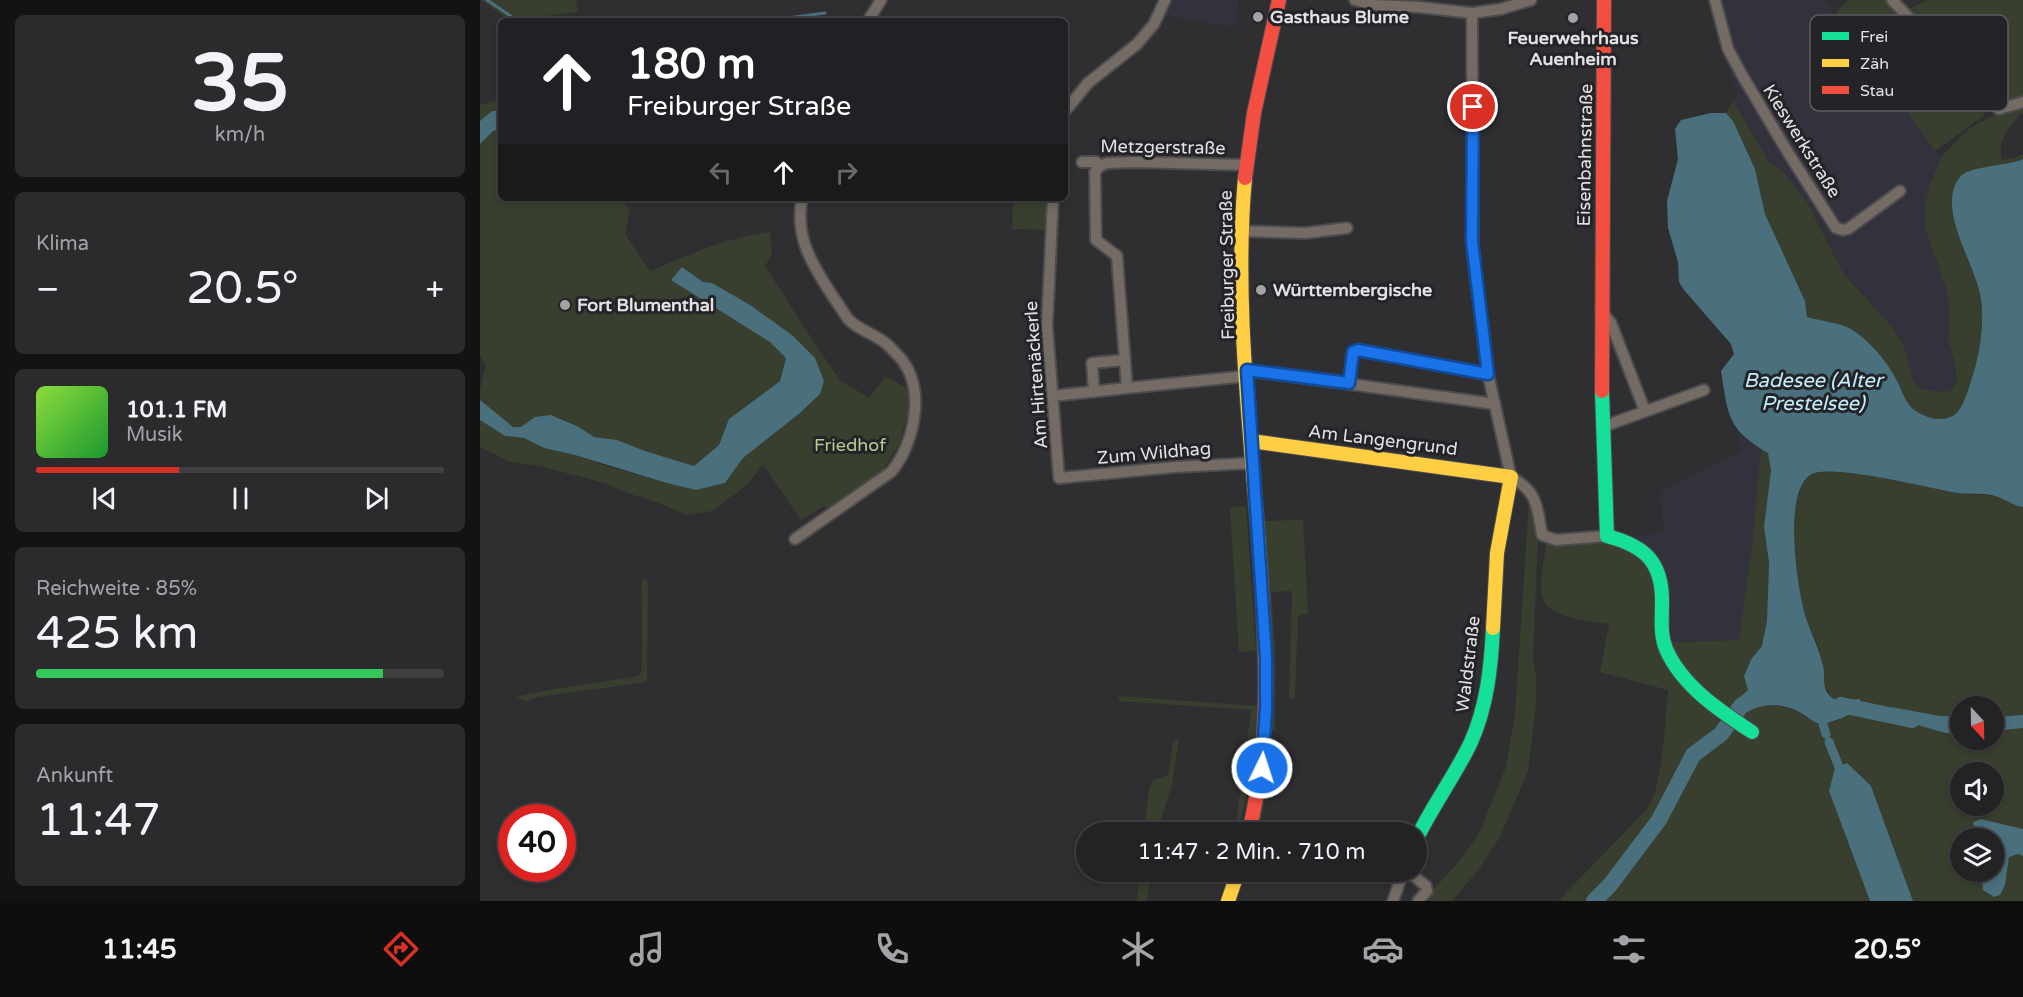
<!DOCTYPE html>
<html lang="de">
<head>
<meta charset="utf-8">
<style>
  body { margin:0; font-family:"Varela Round",sans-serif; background:#2b2a2d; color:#f1f3f6; height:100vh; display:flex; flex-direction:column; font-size:22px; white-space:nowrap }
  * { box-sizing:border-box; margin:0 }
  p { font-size:20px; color:#a3a4a7 }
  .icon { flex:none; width:33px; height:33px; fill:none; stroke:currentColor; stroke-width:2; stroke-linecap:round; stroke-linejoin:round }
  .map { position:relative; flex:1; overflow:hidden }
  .drawer { display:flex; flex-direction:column; gap:15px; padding:15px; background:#131314; width:480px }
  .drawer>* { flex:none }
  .banner { position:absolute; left:18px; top:18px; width:570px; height:183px; border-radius:9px; box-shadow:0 3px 9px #0003,0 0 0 2px #403f42; background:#202124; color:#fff; overflow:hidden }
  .needle { width:39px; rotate:158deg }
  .buttons { position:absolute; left:1470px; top:696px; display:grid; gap:12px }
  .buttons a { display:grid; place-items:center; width:54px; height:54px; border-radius:50%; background:#232225; box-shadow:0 3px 9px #0003,0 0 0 2px #403f42; font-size:30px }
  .speed { position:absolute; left:18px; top:804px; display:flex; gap:12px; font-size:30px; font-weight:700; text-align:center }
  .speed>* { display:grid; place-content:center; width:78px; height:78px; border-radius:50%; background:#232225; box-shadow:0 3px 9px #0003,0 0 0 2px #403f42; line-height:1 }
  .speed .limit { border:9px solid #d22; background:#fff; color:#111 }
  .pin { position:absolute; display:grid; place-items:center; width:51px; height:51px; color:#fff; margin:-26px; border:3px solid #fff; border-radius:50%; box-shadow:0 2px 6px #0007 }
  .me { position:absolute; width:66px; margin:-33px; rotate:4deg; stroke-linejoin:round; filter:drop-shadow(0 0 4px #0008) }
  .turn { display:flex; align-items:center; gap:21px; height:126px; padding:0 30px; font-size:27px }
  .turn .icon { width:78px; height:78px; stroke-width:2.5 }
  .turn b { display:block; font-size:42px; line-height:51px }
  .lanes { display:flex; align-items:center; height:57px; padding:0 30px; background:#0003; justify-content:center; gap:30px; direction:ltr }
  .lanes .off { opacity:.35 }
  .big { font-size:45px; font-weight:600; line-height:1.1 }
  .drawer .widget { flex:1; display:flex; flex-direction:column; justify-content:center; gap:9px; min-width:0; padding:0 21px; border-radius:9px; background:#2b2a2d }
  .drawer .dial { align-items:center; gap:0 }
  .dial b { font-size:78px; line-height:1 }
  .song { display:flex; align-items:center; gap:18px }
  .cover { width:72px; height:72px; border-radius:9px; background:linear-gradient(135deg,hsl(90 70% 55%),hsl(130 70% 35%)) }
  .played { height:6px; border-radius:3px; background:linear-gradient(90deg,#d93025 35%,#403f42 35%) }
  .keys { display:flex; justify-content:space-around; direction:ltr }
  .heat { display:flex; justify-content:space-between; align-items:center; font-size:33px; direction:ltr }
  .charge { height:9px; border-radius:4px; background:linear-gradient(90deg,#34c759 85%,#403f42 0) }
  .trip { position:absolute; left:596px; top:822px; width:351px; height:60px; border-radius:30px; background:#232225; box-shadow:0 3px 9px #0003,0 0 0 2px #403f42; font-weight:600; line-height:60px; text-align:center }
  .tabs { display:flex; height:96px; justify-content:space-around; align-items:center; background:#0e0e0f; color:#a3a4a7 }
  .tabs .icon { width:42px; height:42px }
  .tabs .selected { color:#d93025 }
  .tabs b { font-size:27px; color:#f1f3f6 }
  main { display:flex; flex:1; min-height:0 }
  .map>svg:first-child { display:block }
</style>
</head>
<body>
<main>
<section class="drawer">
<div class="widget dial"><b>35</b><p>km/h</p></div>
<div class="widget"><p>Klima</p>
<div class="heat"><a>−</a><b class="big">20.5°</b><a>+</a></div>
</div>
<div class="widget">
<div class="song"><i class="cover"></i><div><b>101.1 FM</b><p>Musik</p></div></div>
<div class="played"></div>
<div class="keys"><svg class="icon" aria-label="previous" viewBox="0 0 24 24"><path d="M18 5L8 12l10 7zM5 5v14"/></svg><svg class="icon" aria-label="pause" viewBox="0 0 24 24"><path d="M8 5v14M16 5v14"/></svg><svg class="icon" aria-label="next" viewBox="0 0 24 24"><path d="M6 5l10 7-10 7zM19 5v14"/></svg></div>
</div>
<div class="widget"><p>Reichweite · 85%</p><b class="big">425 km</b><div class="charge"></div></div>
<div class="widget"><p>Ankunft</p><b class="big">11:47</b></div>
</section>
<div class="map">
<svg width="1543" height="901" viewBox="0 0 1543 901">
  <rect width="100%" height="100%" fill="#2f2e31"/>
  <path fill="#33313b" d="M690,0H759L755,28L683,15Z
    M1239,0H1345L1461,157L1451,182L1445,227L1467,291L1470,314L1468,341L1475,362L1477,382L1470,391L1458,392L1439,389L1433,381L1424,347L1414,329L1363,273L1327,202L1305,174L1289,162L1253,101L1257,92L1250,75Z
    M1259,431L1281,448L1272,546L1260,640L1174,643L1179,623L1147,538L1184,532L1180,492L1260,451Z"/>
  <path fill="#383f2e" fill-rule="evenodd" d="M1,0H96L98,12L54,18L56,21H30Z
    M1368,0H1406L1505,115L1455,151L1356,12Z
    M1447,0H1543V113L1539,115C1529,130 1516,141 1522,160L1534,158L1543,154V159C1526,167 1488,165 1479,178C1456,211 1496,264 1501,300C1505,331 1498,363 1487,393C1480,413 1475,422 1451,418C1446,416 1435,412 1431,407C1425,401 1421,388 1416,379C1406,360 1389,340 1371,329C1359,322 1340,321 1327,317L1325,301L1285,214L1275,169L1253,121L1246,113L1253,101L1289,162L1305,174L1327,202L1363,273L1414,329L1424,347L1433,381L1439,388L1458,392L1470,391L1477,382L1475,362L1468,341L1470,314L1467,291L1445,227V205L1451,182L1461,157L1490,128L1516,114L1506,108L1421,13Z
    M21,99V111H12L0,121V105Z
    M21,129V198H139L150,209L145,234L170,271C209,255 247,237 290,232L292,254L285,266L339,350L361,381L389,398L406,376L429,390V411L419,444L398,477L348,508L344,506L321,520L283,465L267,485L232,511L207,515L179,503L147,493L128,484L60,466L30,462L0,447V420L25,436L44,438L64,448L95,455L130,467L216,490L245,483L263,458L320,413L340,394L312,335L270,305L232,283L223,282L202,267L192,280L291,342L306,358L300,381L249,419L239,445L214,466L165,451L137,440L114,437L99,427L72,415C62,419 49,426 39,427C29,429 8,407 0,400V389L6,365L0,355V144L13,131Z
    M533,198H570L568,230L532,229Z
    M1281,448L1288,453L1291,471L1284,527L1289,563L1287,621L1282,646L1272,658L1278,706C1300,703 1316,709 1333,721L1370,699L1359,701C1355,699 1351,698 1349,693C1342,682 1345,678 1343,668C1340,645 1327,625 1322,603C1316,573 1304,496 1330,475C1347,461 1452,489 1477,493C1489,495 1502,494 1514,496C1524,497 1532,506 1543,507V715L1514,717V706H1480V716H1460L1411,707V716L1465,733H1480V740H1514V731L1543,728V829L1501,819L1497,835L1501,838H1480V872H1507L1502,881L1525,885L1529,857L1538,854L1543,856V901H1433L1391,786L1349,791L1390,901H1078L1168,808C1183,783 1185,721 1188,690L1120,672L1129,624C1108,620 1069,620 1062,596C1059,587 1065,555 1066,544C1080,544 1134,541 1144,545C1180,560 1182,610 1174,643L1259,640L1272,546ZM1480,772H1514V806H1480Z
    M1049,501H1052L1058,533L1053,660L1056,676V705L1048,771L1020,837L999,869L972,901H943L981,859L999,833L1026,767L1035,714Z
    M766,506L776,651L759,652L750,507Z
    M823,520L828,613L818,616L815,698H809L812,591L791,592L795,647V731L790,729L780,521Z
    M162,578L168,581L167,682L58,697L46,701L35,697L69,690L159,676L162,669Z
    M639,696L777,706C776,748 768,791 758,832H755L771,710L638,701Z
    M699,737L692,784L677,832H664L669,789L673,780L688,775L693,743Z
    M791,738H796L779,832H774L789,740Z
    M660,872H671L667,901H657Z"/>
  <path fill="#4a707d" d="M12,111H21V129L13,131L0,144V121Z
    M1231,113H1246L1253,121L1275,169L1285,214L1325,301L1327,317C1340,321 1359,322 1371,329C1389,340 1406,360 1416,379C1421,388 1425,401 1431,407C1435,412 1446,416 1451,418C1475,422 1480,412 1487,393C1498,363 1505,331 1501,299C1496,264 1456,211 1479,178C1488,165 1526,167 1543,159V507C1534,506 1527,500 1518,497C1506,492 1490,495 1478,493C1452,489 1348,462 1330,475C1303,494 1317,582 1324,611C1329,630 1339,647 1343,666C1346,676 1341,687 1350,696C1358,704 1371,699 1380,699L1381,710C1372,713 1350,724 1341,724C1333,723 1327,716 1321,713C1302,703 1286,702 1267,712L1257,701L1268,690L1264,676L1272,658L1282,646L1287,621L1289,563L1284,527L1291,471L1288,453C1247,429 1248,415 1241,371L1254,354L1251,344L1204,290L1199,282L1198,262L1188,228L1187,201L1198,159L1195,129L1201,120Z
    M202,267L223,282L232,283L270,305L312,335L335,358L344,381L340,394L320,413L263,458L245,483L216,490L187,483L95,455L64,448L44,438L25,436L0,420V400L33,427H41L55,417L71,415L99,427L114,437L137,440L165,451L214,466L239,445L249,419L300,381L306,358L290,342L191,280Z
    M1411,707L1460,716H1480V733H1465L1411,717Z
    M1543,715V728L1514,731V717Z
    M1367,763L1391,786L1433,901H1390L1349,791L1355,768Z
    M1501,819L1543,829V856L1538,854L1529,857L1525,885L1520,895L1514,897L1503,890L1502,881L1507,872H1514V838C1497,838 1497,837 1493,822Z"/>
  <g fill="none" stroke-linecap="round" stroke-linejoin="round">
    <path stroke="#4a707d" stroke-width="3" d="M7,0L38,21
      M260,21H285L345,13"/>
    <path stroke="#4a707d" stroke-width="9" d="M1343,724L1346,734
      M1349,742L1359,767"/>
    <path stroke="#4a707d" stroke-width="16" d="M1361,705L1432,720
      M1114,901L1130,885L1179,820L1213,755L1241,734L1261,706L1279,693"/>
    <g stroke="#4c4b4d" stroke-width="14">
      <path id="street" d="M875,0L895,5L939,7L992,13L1021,9L1051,0
        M1235,0L1248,49L1262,75L1307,151L1356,228L1363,230L1368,229L1420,191
        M1412,0L1501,93L1519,109L1543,102
        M992,13L993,254L1008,374L1031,477C1058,492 1057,507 1062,535L1076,540L1127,536
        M388,21L401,0
        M585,111L608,83L657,44L674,24L685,0
        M602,162H616L620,166L627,163L656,162L765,165
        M620,166L615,172L616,240L637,256L647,388L767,376
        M573,198L567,326L579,478L695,467L773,463
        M762,231L825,233L867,228
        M1121,310L1131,323L1165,411
        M767,370L1015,404
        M869,383L873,352L878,350L1008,374
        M614,392L612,363L645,360
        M572,396L647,388
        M1122,427L1224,390
        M315,539L411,472C434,445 446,391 422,360C419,356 413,351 410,347C399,335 379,331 368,319C362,310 356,301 350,292C330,261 315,236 322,198
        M929,872L946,886L947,891L938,901
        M913,901L923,872"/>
    </g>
    <g stroke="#4c4b4d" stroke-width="16">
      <path id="fast" d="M1122,391L1127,536C1165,546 1183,562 1182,604C1182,619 1180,635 1186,649C1202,686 1240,711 1272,732
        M936,840C952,806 975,776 991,742C1007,706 1011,668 1013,628"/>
    </g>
    <g stroke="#4c4b4d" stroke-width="16">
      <path id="slow" d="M765,178C754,298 770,426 779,546
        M771,441L1031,477L1017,553L1013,628
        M748,901L758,872"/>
    </g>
    <g stroke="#4c4b4d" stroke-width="16">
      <path id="jam" d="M765,178L774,113L799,0
        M1122,391L1124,0
        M769,832C792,736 786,644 779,546"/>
    </g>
    <use href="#street" stroke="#736b64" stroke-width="10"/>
    <use href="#fast" stroke="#16e098" stroke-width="14"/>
    <use href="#slow" stroke="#ffcf43" stroke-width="14"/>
    <use href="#jam" stroke="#f24e42" stroke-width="14"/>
  </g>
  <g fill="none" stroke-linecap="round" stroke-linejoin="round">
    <g stroke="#114b97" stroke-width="15">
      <path id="route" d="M782,768L786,708V658L767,370L869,383L873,352L878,350L1008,374L992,241L993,107"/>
    </g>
    <use href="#route" stroke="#1a73e8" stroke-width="10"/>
  </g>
  <g fill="#a3a2a5" stroke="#242328" stroke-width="2">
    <circle cx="778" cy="17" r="6"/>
    <circle cx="1093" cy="18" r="6"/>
    <circle cx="781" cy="290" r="6"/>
    <circle cx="85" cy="305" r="6"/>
  </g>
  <g text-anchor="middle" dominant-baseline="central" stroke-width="6" stroke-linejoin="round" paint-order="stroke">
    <g font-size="18" font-weight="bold" fill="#e2e1e4" stroke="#242328" text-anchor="start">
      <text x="790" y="17">Gasthaus Blume</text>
      <text x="1093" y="38" text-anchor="middle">Feuerwehrhaus<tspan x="1093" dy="21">Auenheim</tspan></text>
      <text x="793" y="290">Württembergische</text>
      <text x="97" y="305">Fort Blumenthal</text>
    </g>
    <g font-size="18" fill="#e2e1e4" stroke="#242328">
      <text transform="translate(1322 141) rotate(58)">Kieswerkstraße</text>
      <text transform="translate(683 147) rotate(1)">Metzgerstraße</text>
      <text transform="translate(1105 155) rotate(-89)">Eisenbahnstraße</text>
      <text transform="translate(747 265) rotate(-91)">Freiburger Straße</text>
      <text transform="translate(556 375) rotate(-94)">Am Hirtenäckerle</text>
      <text transform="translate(903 440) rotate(7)">Am Langengrund</text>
      <text transform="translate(674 453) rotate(-5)">Zum Wildhag</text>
      <text transform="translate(988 664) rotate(-83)">Waldstraße</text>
    </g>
    <g font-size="18" fill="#b5cd94" stroke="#242328">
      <text x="370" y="445">Friedhof</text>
    </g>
    <g font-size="20" font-style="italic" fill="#c2edfc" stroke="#242328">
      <text x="1333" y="381">Badesee (Alter<tspan x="1333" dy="23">Prestelsee)</tspan></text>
    </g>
  </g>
  <rect x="1330" y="15" width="198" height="96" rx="9" fill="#242328" stroke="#5d5c60" stroke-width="1.5"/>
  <rect x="1342" y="32" width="27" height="8" fill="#16e098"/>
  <rect x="1342" y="59" width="27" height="8" fill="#ffcf43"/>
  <rect x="1342" y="86" width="27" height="8" fill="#f24e42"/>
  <g font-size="16" fill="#e2e1e4">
    <text x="1380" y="42">Frei</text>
    <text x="1380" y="69">Zäh</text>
    <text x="1380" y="96">Stau</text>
  </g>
</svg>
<div class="buttons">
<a><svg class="needle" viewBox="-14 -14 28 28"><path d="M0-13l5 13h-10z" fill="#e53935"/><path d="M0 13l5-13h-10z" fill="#a3a4a7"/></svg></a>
<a><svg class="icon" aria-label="sound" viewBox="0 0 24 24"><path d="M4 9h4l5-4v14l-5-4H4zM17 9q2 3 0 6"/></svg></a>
<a><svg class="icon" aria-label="layers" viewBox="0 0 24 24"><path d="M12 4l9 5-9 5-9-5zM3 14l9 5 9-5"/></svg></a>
</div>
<div class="speed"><div class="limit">40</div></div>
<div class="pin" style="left:993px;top:107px;background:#d93025"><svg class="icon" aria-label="arrive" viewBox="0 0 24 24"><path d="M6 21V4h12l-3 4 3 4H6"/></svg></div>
<svg class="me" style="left:782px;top:768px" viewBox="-20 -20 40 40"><circle r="17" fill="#1a73e8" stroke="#fff" stroke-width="3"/><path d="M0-11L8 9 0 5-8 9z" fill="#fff"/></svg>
<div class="trip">11:47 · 2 Min. · 710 m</div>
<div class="banner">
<div class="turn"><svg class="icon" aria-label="ahead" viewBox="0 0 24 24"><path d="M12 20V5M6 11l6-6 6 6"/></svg><div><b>180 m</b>Freiburger Straße</div></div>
<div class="lanes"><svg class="icon off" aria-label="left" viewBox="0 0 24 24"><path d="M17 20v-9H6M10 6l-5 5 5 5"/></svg><svg class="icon" aria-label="ahead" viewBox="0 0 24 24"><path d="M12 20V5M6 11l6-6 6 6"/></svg><svg class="icon off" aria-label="right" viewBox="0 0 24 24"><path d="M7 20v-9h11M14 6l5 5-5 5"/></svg></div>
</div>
</div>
</main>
<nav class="tabs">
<b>11:45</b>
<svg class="icon selected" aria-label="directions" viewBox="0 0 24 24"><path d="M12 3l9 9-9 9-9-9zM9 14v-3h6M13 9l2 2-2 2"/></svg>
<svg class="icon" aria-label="music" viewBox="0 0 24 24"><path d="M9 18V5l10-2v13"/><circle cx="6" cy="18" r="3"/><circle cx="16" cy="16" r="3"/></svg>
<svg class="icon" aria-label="phone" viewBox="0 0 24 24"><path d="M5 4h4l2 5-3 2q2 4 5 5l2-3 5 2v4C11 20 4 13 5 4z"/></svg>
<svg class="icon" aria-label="climate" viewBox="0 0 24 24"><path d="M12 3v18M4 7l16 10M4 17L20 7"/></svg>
<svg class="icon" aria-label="car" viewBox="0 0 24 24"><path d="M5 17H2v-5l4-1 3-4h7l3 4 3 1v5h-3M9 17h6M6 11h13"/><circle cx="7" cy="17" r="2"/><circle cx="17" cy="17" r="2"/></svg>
<svg class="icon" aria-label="filters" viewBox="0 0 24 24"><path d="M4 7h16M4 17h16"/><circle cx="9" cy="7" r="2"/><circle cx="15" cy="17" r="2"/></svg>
<b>20.5°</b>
</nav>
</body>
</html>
